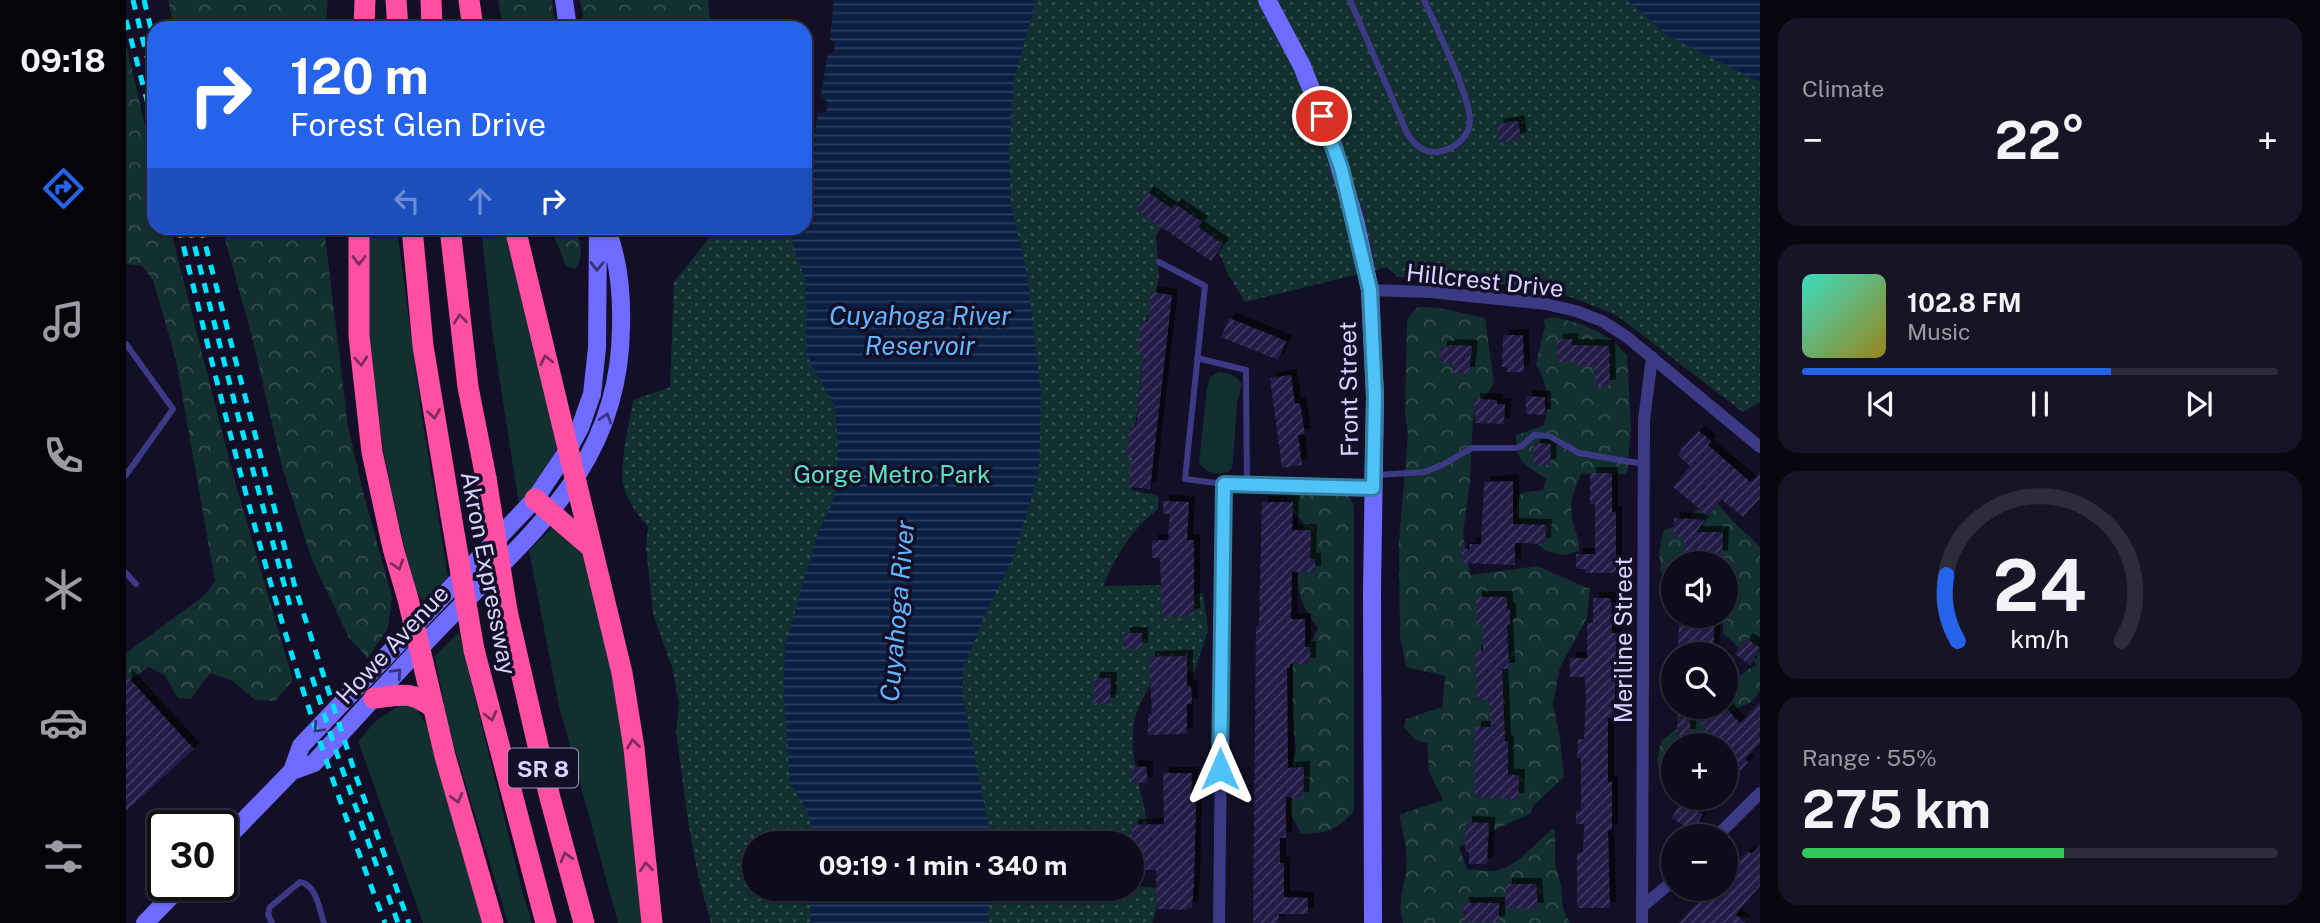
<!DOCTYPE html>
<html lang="en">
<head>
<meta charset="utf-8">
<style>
  body { margin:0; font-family:"Public Sans",sans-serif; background:#171425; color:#f1f3f6; height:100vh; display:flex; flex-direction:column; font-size:26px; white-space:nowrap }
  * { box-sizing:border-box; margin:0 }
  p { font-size:23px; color:#9b9ba3 }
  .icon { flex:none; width:38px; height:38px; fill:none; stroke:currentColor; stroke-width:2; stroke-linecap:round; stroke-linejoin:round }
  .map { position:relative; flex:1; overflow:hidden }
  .drawer { display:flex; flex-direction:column; gap:18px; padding:18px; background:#08060f; width:560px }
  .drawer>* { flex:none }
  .top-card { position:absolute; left:21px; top:21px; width:665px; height:214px; border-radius:21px; box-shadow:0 2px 5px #0004,0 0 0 2px #2e2b3b; background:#2563eb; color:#fff; overflow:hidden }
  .tools { position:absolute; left:1535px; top:551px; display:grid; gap:14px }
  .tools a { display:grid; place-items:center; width:77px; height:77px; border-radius:50%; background:#0e0b1c; box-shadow:0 2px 5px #0004,0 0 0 2px #2e2b3b; font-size:35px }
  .speed { position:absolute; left:21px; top:810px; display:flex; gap:14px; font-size:35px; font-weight:700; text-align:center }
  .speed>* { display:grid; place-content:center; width:91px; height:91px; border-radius:50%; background:#0e0b1c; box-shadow:0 2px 5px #0004,0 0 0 2px #2e2b3b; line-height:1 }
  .speed .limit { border:4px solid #111; border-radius:10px; background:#fff; color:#111 }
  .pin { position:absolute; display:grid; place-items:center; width:60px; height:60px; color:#fff; margin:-30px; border:4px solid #fff; border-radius:50%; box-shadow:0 2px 7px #0007 }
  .me { position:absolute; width:77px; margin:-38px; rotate:0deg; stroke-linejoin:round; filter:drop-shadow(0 0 5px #0008) }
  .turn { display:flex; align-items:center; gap:24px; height:147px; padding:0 28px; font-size:32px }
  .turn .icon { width:91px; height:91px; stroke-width:2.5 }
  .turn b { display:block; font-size:49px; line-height:60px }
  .lanes { display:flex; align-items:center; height:66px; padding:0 28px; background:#0003; justify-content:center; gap:35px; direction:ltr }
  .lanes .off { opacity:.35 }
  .big { font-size:52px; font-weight:700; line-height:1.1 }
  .drawer .card { flex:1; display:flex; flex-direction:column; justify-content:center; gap:10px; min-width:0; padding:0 24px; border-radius:21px; background:#171425 }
  .drawer .dial { align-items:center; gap:0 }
  .dial svg { height:182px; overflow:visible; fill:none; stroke:#2e2b3b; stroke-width:7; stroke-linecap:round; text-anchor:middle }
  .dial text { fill:#f1f3f6; stroke:none }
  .song { display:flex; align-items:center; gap:21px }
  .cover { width:84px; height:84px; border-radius:10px; background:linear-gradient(135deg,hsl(170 70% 55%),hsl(50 70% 35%)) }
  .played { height:7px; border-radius:4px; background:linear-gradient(90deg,#2563eb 65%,#2e2b3b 65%) }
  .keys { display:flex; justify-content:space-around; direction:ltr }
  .heat { display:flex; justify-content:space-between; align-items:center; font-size:38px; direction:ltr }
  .charge { height:10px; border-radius:5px; background:linear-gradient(90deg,#34c759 55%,#2e2b3b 0) }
  .trip { position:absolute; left:616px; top:831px; width:402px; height:70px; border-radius:35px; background:#0e0b1c; box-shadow:0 2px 5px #0004,0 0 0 2px #2e2b3b; font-weight:700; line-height:70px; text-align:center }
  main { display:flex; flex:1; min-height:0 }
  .menu { display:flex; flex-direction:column; width:126px; justify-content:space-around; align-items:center; background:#06040b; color:#9b9ba3 }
  .menu .icon { width:49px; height:49px }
  .menu .current { color:#2563eb }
  .menu b { font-size:32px; color:#f1f3f6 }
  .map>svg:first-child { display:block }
</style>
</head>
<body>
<main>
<nav class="menu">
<b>09:18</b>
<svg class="icon current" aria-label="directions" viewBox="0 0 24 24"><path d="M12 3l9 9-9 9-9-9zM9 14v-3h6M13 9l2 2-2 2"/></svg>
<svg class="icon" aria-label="music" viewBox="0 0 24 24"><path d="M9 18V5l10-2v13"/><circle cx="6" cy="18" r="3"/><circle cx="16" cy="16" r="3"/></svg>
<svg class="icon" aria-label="phone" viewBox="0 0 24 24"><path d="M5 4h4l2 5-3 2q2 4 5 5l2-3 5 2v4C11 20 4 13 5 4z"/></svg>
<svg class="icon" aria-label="climate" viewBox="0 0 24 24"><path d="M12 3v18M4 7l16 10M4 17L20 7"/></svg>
<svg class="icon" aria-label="car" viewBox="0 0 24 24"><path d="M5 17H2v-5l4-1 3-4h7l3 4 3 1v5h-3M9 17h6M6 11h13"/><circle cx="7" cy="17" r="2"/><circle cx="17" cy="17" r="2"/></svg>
<svg class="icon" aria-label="filters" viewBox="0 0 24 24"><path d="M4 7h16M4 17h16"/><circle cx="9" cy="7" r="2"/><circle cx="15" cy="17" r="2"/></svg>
</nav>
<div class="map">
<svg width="1634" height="923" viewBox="0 0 1634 923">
  <defs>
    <pattern id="forest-crowns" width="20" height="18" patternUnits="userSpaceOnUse" patternTransform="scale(1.75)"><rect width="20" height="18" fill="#12302f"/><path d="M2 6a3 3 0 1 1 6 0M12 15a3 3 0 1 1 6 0" fill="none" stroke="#344d4e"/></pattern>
    <pattern id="park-dots" width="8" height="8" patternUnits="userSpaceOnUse" patternTransform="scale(1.75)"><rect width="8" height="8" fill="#12302f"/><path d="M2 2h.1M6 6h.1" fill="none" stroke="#344d4e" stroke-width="1.8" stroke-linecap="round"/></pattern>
    <pattern id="water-rules" width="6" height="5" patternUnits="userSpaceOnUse" patternTransform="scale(1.75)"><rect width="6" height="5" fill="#0a1f44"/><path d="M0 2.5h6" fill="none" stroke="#2d3f60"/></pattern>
    <pattern id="building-hatch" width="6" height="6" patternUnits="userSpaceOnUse" patternTransform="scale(1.75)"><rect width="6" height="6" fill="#241b47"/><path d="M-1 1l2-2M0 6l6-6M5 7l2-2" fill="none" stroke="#433b63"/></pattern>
    <filter id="shadow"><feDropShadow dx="6" dy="-6" stdDeviation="0" flood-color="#0009"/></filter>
  </defs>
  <rect width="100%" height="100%" fill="#130f26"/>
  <path fill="#12302f" d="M242,228H271L295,411L322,577L298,602L290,591C269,513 252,436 244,356C239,314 243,270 242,228Z
    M355,228H381L431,448L417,475L393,505L366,330Z
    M1093,372C1104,373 1109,375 1116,384L1111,403L1107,462L1105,470C1094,477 1081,474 1073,463L1081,388L1084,377Z
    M429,524L457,552L491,685L518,923H492L433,706L403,551Z
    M333,632L396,890L406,923H382L322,726L309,656Z
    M275,704L291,709L306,734L361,923H297L232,741L250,721Z"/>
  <path fill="url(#forest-crowns)" d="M42,0H202L199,28H48Z
    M372,0H426L429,28H377Z
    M454,0H582L585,28H459Z
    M0,44L28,165V228H44L109,482L167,680L149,701L129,700L107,681L84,673L65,699L52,698L39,676L23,667L0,683V653L79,595L89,581L50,360L27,280L16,266L0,264Z
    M96,228H198L222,426L236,488L266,597L262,628L242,658L223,638L186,560L155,463L128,345Z
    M425,228H451C453,244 460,255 449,269L440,266Z
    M1292,307L1314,308L1359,318L1368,383L1347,416L1344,481L1337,534L1344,575L1411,566L1464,589L1461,618L1434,667L1427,704L1434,738L1438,777L1407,806L1405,813L1333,847L1341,869C1351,870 1366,873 1375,869C1397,862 1410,840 1429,828V863L1435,885L1437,909L1444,923H1277C1271,899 1278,892 1280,869C1282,851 1277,832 1273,815L1317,800L1303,772L1301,743L1289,740L1278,727L1280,719L1316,707L1319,676L1280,667L1274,636L1273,541L1282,436L1279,413L1281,319Z
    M1428,317L1455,324L1473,332L1489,342L1501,356L1505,429L1501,474H1455C1447,492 1443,503 1447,523C1450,534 1454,540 1453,551L1438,555L1419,551L1398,528L1389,511L1395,493L1417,490L1420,479C1398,464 1390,464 1390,435L1417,426C1426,400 1422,388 1410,364L1419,326L1417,319Z
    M1213,492L1224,497L1228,506V811C1212,830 1200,834 1175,834L1165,814L1163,781L1170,750L1166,712V666L1175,649L1187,639L1192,628C1174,604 1162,579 1182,551L1177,522L1165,510L1161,496Z
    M1588,502C1599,509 1603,518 1613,527C1620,534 1627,539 1634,547V691L1625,702L1604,712L1576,735L1578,745L1547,746V791L1537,785L1531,763L1535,741L1581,707H1600V689L1621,670L1631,665L1597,633V616H1600V564H1547V584L1535,571L1533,553L1537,532L1539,529L1557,524L1573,508Z"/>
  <path fill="url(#park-dots)" d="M708,0H1634V402L1617,412L1490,315L1448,298L1370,283L1272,277L1261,267L1119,302L1102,274L1095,257L1086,246L1036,226L1030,236L1033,276L1017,364L1007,443L1005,490L1032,496V509C1002,534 993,551 977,586L1033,585L1054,593H1077L1082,630L1069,671L1027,680C1019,694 1010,708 1008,725C1003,756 1017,798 1023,829L1006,844H628V889H1006V886L1034,888L1030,911L1026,923H585L572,876L562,821L550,732L553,705L546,667L527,614L520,548L522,527C511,514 501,501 497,484C493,467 504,420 507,400L544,387L548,282L591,228H679V136L688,137L692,113H697L701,110L702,102L695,96L702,53H708L709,41L704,40Z"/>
  <path fill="url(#water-rules)" d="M708,0H910L888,81L883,154L885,204L900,269L915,392L913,472L886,561L862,608L837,669V699L866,843H689L682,813L664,782L658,697L659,646L691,536L710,493L712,450L709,407L681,356L680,282L661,228H679V136L688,137L692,113H697L701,110L702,102L695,96L702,53H708L709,41L704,40Z
    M1502,0H1634V82L1541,35Z
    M685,889H864L862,923H684Z"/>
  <path fill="url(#building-hatch)" filter="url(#shadow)" d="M1392,121L1395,138L1374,143L1371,125Z
    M1022,192L1046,209L1049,204L1076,222L1072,227L1097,244L1085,261L1010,210Z
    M1025,292L1046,295L1024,489L1003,487L1006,458L1000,457L1004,426H1010L1018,354L1012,353L1015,321L1022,322Z
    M1103,318L1160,341L1152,360L1095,337Z
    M1377,335H1397L1398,372H1381V367H1376Z
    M1446,339V345L1483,346L1484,386H1470L1468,366H1451V361L1432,362L1431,340Z
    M1323,345L1346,346L1343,373H1327L1328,364L1314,362L1315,347H1323Z
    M1165,375L1169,404L1174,403L1179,434L1172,435L1176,465L1156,468L1144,378Z
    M1400,396L1419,397V415L1400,414Z
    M1348,399L1371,400V404H1379L1378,424L1349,423Z
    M1573,431L1585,441L1582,445L1622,480L1625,482L1634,472V498L1617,517L1596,500L1582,516L1547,487L1564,466L1552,455L1555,451L1554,450Z
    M1408,443L1425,444L1424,465H1407Z
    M1464,473H1486V512H1490V571L1485,573H1459V569H1450V554H1469V504H1464Z
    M1387,481V524L1420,525L1419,544L1389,543V565L1336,563V549H1344L1343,544H1355L1358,482Z
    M1037,501L1063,502L1061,540H1068V614L1062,616L1036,617L1034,558H1026V540H1042L1044,514H1037Z
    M1136,502H1167L1166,530H1185L1184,559H1189V572H1166L1165,619H1179V647H1184V664H1164V668H1161L1162,768L1178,767V777L1177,798L1160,797V838H1154V863H1158V897L1182,898V914H1153L1152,923H1127L1130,626H1133Z
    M1548,518L1579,520L1570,532H1597L1596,557L1584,555V564H1558V537H1547Z
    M1350,597H1381V609H1384V624L1381,625L1383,669H1376L1379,742L1382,741V775H1393L1392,799L1349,797V727H1365L1363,700H1351L1349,651H1357V624H1351Z
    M1467,598H1485L1486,633H1491L1488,718H1482V782H1486V830H1482L1484,908H1451V853L1457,852L1458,824H1450V811H1455V758H1451L1452,739H1458L1460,698L1459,677H1444V658H1461V623H1467Z
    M1553,616H1589L1587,654H1552Z
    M998,633H1016V649L998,648Z
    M1621,639L1634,648L1624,665L1609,654Z
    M1061,656V686H1065L1066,704H1061V734L1022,735V714H1026L1023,657Z
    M0,675L68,749L0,811Z
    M968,678H985L984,704L967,703Z
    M1634,702V743L1619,759L1622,762L1600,786V746H1596L1575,724L1594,707H1599L1614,723Z
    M1552,709H1564V735H1551Z
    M1006,766L1021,767V783L1005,782Z
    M1037,773H1066L1065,803H1070L1068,883L1066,908H1061V910L1031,909L1030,870H1006V825L1038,824Z
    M1554,803L1577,814L1567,832L1546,818Z
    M1340,822L1363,823L1361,864H1343V852L1339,851Z
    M1634,845V886L1610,914L1619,923H1553L1584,889H1600V874L1622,851L1625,854Z
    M1380,884H1410L1412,909L1379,908Z
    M1337,903H1373V922H1338Z"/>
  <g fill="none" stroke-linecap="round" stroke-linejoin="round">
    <path stroke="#3d3a85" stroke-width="6" d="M1224,0L1281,133C1288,145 1297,153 1311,152C1327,150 1343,138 1344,121C1345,98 1309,24 1298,0
      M1033,262L1079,286L1059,479L1098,484
      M0,344L47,409L0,475
      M1071,358L1120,370L1121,484
      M1250,475L1299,472L1316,465L1346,448H1390L1396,446L1408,435L1423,436L1453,453L1518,464
      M0,573L10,584
      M146,923L142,914L144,907L174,882C191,885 193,909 198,923"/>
    <path stroke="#3d3a85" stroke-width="12" d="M1244,290L1305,292L1420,304L1450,311L1476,321L1501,337L1634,447
      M1591,836L1634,793
      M1517,906L1547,881
      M1093,923L1098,484L1247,487
      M1516,923L1518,420L1526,357"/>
    <path stroke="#6f6bff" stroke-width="18" d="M438,0L442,28
      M1141,0L1176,66L1206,141L1230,224L1244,290L1249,397L1246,590L1247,923
      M166,771L188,763C232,715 276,666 322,619C409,529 494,463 495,327C496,293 493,259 480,228
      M96,843L166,771L175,746L409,499L442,450L454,428L466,394L471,348L472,228
      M19,923L55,886"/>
    <path stroke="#ff4fa3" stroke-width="21" d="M270,0L272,28
      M305,0L306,28
      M343,0L347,28
      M238,28L239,0
      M233,228V336L246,452L267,548L282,599L319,756L367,923
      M286,228L297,346L325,515
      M324,228L342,387L360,478
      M389,228L496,673L508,748L526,923
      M409,499L466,548
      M381,611L424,798L458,923
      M348,650L420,923
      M248,698C276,695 284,690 308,708"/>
    <path stroke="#00e5ff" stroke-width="5" stroke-dasharray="10 9" stroke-linecap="butt" d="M7,0L28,85
      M18,0L28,41
      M0,20L28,127
      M53,228C89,375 125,523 170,668C197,754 227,839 259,923
      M64,228L111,412L166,613
      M75,228L169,587L230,776L283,923
      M186,677L213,760L253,872
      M262,895L272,923"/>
    <path stroke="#ff4fa3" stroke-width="21" d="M360,478L381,611
      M325,515L348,650"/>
  </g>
  <defs><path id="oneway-chevron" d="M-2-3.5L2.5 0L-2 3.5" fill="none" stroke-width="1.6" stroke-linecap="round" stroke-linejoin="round" transform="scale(1.75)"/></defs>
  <g stroke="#7d2c5e">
    <use href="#oneway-chevron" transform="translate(233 260) rotate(90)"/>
    <use href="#oneway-chevron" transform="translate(334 319) rotate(-96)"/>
    <use href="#oneway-chevron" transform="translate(420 360) rotate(-103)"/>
    <use href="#oneway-chevron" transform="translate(235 361) rotate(85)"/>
    <use href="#oneway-chevron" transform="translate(308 414) rotate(81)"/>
    <use href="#oneway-chevron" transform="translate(272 565) rotate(73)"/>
    <use href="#oneway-chevron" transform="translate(365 716) rotate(76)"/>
    <use href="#oneway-chevron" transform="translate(507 744) rotate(-98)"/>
    <use href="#oneway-chevron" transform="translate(331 798) rotate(74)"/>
    <use href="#oneway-chevron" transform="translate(440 857) rotate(-105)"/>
    <use href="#oneway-chevron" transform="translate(520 867) rotate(-96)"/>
  </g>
  <g stroke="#38347d">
    <use href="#oneway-chevron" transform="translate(471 266) rotate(91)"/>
    <use href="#oneway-chevron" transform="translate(480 418) rotate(-73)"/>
    <use href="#oneway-chevron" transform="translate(271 673) rotate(-47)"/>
    <use href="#oneway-chevron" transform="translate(192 728) rotate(133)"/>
  </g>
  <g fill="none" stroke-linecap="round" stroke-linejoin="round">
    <g stroke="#337fa1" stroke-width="18">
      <path id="route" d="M1094,769L1098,484L1247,488L1249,397L1244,290L1215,168L1196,116"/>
    </g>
    <use href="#route" stroke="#4fc3f7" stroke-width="12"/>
  </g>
  <g text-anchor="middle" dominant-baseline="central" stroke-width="7" stroke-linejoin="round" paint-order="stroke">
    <rect fill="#130f26" stroke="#9e99be" stroke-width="2" x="382" y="748.5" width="70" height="39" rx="5"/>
    <g font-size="23" font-weight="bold" fill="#d9d4ff">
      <text x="417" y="768">SR 8</text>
    </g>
    <g font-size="24" fill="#d9d4ff" stroke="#130f26">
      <text transform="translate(1359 280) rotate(6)">Hillcrest Drive</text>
      <text transform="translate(1222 389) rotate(-91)">Front Street</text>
      <text transform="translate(363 573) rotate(79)">Akron Expressway</text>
      <text transform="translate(1497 640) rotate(-90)">Meriline Street</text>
      <text transform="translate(266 644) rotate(-47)">Howe Avenue</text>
    </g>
    <g font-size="24" fill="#5fe0c0" stroke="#130f26">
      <text x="766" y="474">Gorge Metro Park</text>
    </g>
    <g font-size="26" font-style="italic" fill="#62b6ff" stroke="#130f26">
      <text x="794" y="315">Cuyahoga River<tspan x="794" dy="30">Reservoir</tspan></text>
      <text transform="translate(771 611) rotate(-85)">Cuyahoga River</text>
    </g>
  </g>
</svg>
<div class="tools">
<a><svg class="icon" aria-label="sound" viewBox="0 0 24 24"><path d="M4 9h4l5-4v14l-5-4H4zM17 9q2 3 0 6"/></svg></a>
<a><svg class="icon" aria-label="search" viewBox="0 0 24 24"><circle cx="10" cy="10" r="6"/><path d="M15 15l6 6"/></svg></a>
<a>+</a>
<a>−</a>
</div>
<div class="speed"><div class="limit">30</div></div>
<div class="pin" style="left:1196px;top:116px;background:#d93025"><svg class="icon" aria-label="arrive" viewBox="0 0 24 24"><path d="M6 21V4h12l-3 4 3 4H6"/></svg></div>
<svg class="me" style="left:1094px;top:769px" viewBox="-20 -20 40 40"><path d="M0-17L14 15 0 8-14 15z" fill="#4fc3f7" stroke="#fff" stroke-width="4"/></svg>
<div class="trip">09:19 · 1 min · 340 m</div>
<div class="top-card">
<div class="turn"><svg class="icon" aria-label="right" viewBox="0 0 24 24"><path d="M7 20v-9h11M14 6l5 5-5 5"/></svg><div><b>120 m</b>Forest Glen Drive</div></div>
<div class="lanes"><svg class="icon off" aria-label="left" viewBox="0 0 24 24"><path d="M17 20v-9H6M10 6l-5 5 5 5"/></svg><svg class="icon off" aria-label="ahead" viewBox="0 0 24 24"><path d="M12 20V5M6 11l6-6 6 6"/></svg><svg class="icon" aria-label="right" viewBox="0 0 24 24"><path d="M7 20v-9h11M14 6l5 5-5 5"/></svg></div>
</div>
</div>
<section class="drawer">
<div class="card"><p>Climate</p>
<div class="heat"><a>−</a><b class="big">22°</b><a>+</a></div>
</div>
<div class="card">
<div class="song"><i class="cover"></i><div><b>102.8 FM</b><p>Music</p></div></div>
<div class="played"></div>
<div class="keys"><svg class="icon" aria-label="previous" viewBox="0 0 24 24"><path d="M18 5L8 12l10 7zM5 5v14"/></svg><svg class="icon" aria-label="pause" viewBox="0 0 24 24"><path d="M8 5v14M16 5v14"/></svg><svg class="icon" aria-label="next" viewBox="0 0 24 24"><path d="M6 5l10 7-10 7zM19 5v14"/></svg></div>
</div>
<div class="card dial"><svg viewBox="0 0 100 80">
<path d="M14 69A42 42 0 1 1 86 69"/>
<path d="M14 69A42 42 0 0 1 9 40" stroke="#2563eb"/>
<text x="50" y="56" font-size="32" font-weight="700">24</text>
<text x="50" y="72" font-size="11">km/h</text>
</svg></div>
<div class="card"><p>Range · 55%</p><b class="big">275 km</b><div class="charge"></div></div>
</section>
</main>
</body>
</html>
